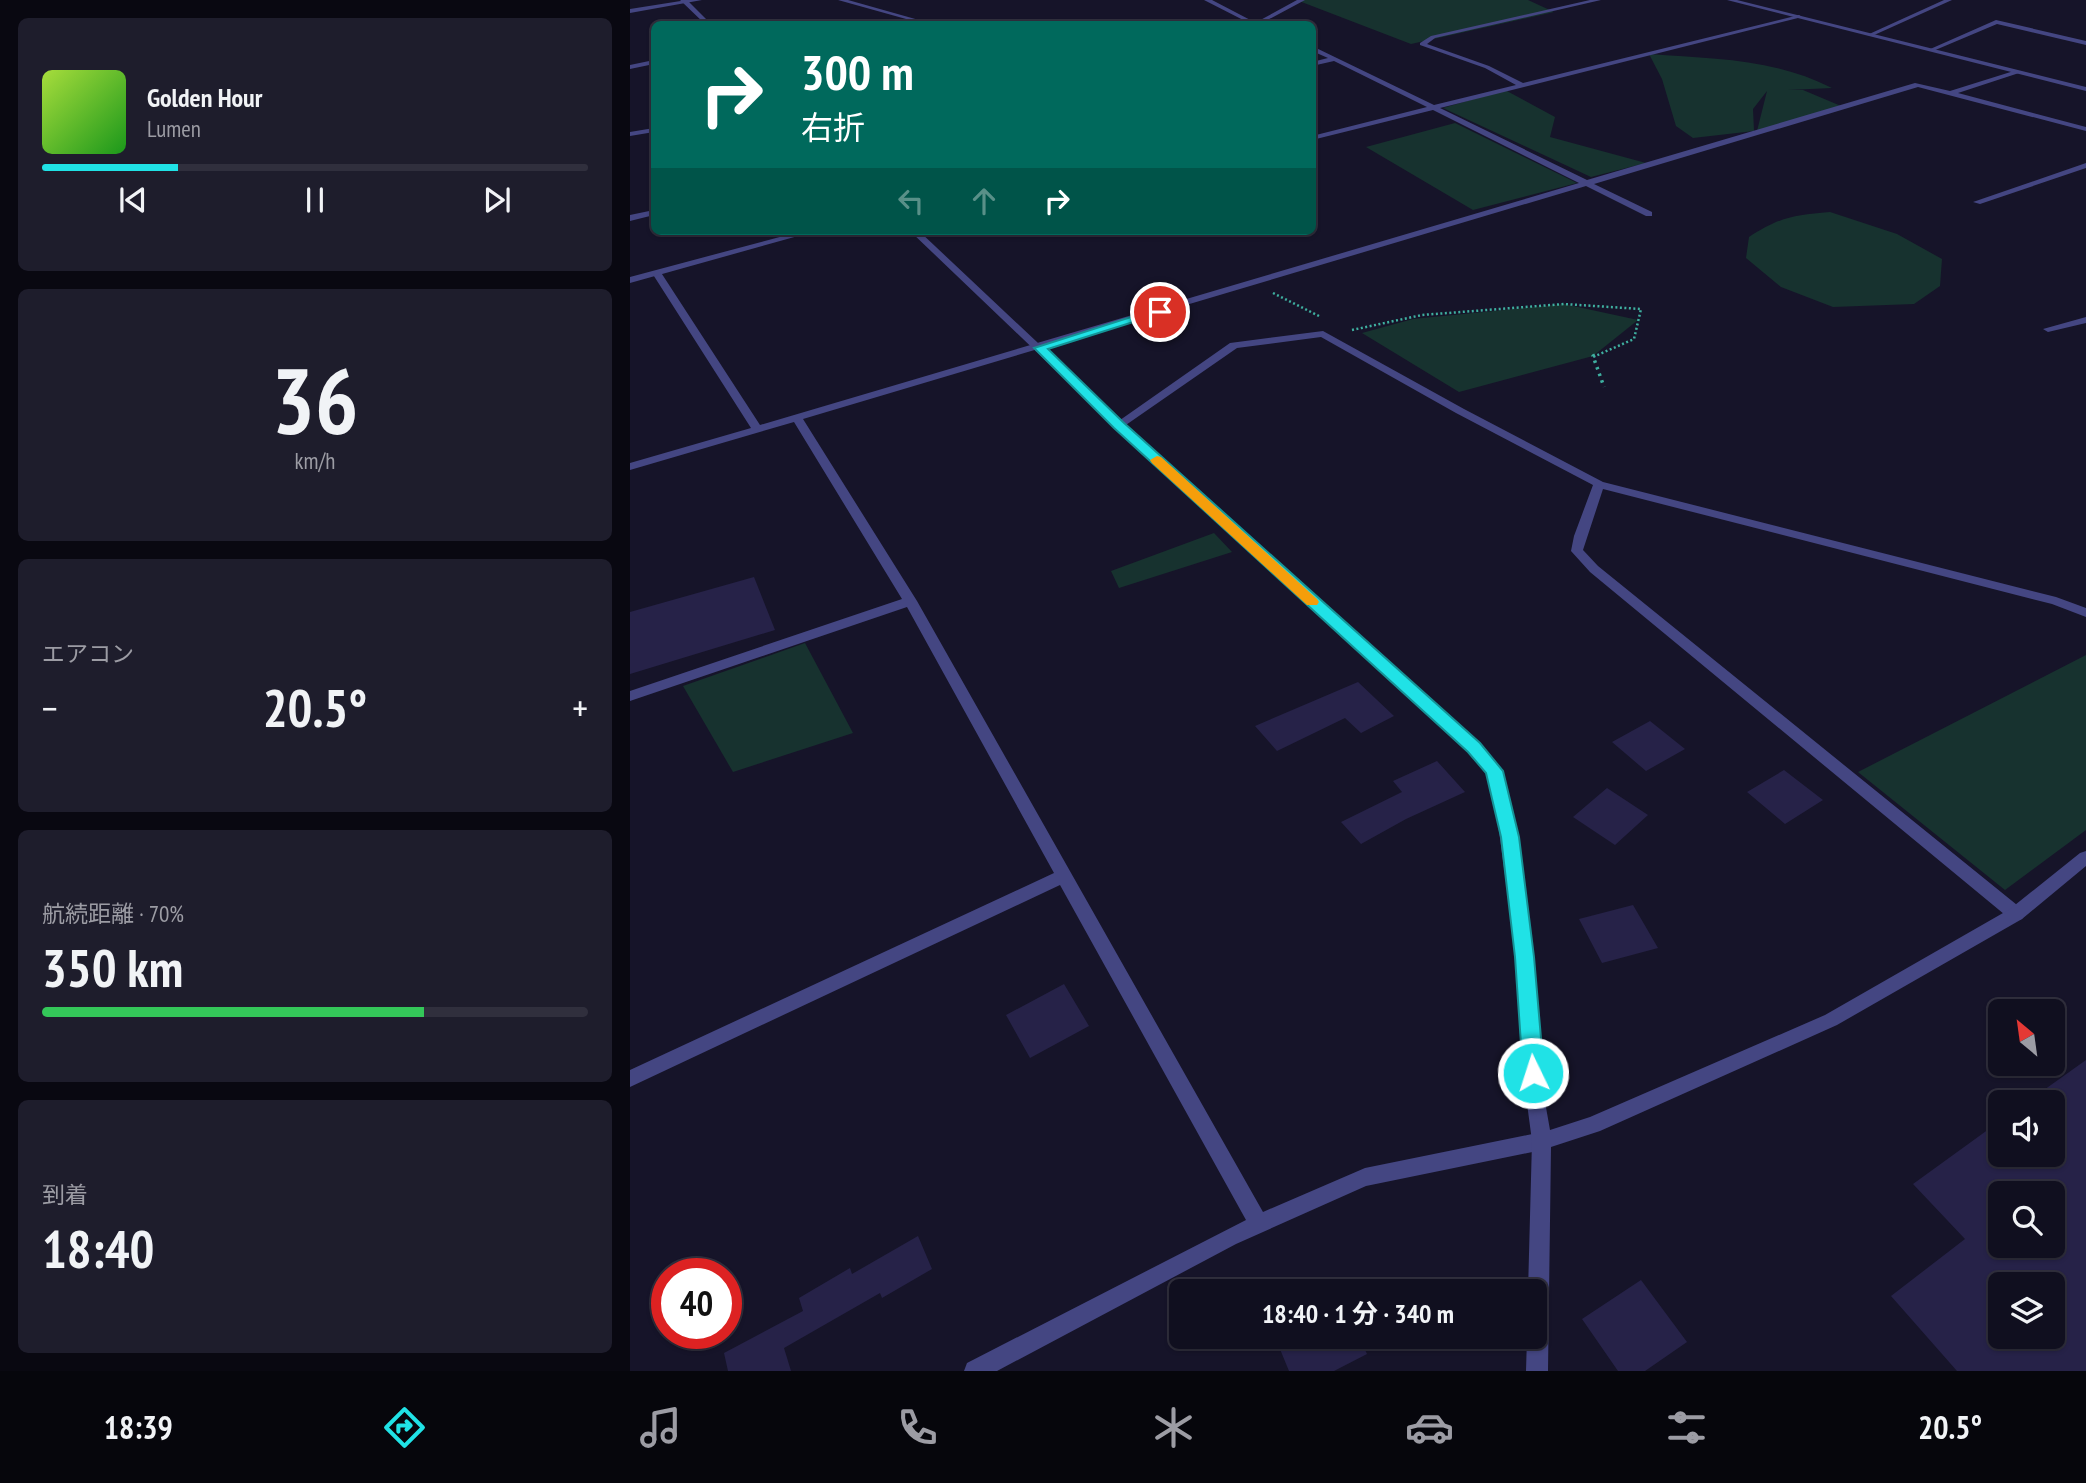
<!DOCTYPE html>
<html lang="ja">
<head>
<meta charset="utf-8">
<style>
  body { margin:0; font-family:"PT Sans Narrow","Noto Sans JP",sans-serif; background:#1e1d2c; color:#f1f3f6; height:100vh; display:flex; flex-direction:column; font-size:26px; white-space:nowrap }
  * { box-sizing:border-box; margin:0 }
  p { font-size:23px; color:#9c9ca4 }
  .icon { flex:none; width:38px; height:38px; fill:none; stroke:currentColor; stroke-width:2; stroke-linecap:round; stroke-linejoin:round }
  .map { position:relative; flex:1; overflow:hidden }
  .sheet { display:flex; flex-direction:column; gap:18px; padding:18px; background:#090811; width:630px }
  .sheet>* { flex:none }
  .guide { position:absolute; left:21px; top:21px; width:665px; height:214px; border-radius:10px; box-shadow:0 2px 5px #0004,0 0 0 2px #302f3d; background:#00695c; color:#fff; overflow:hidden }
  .needle { width:46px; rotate:331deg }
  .tools { position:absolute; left:1358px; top:999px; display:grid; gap:14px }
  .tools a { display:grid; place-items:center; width:77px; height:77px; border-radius:10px; background:#100f1f; box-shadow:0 2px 5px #0004,0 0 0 2px #302f3d; font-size:35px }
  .speed { position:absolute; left:21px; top:1258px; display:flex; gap:14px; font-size:35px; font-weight:700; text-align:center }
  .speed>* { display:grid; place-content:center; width:91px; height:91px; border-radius:50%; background:#100f1f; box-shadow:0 2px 5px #0004,0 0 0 2px #302f3d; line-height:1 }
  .speed .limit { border:10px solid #d22; background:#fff; color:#111 }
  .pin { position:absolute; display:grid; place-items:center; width:60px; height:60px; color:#fff; margin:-30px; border:4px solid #fff; border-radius:50%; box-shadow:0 2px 7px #0007 }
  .me { position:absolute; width:77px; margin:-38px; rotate:356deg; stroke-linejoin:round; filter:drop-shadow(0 0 5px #0008) }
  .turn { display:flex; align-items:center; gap:24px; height:147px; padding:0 35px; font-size:32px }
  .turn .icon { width:91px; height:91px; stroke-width:2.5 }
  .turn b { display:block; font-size:49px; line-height:60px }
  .lanes { display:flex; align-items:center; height:66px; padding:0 35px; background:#0003; justify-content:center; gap:35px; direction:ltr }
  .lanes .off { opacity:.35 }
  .big { font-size:52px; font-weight:700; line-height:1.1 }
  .sheet .tile { flex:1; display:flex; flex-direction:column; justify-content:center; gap:10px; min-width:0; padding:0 24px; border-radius:10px; background:#1e1d2c }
  .sheet .dial { align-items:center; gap:0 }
  .dial b { font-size:91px; line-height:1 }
  .song { display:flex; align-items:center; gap:21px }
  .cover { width:84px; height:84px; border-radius:10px; background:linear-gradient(135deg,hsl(80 70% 55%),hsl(120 70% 35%)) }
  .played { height:7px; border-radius:4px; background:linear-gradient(90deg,#20e2e6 25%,#302f3d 25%) }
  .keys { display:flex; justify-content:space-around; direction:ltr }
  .heat { display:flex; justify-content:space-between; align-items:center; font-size:38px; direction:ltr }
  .charge { height:10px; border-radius:5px; background:linear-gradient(90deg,#34c759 70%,#302f3d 0) }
  .trip { position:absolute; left:539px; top:1279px; width:378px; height:70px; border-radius:10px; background:#100f1f; box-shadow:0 2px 5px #0004,0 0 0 2px #302f3d; font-weight:700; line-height:70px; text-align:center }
  .dock { display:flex; height:112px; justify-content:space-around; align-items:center; background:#06060c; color:#9c9ca4 }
  .dock .icon { width:49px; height:49px }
  .dock .current { color:#20e2e6 }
  .dock b { font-size:32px; color:#f1f3f6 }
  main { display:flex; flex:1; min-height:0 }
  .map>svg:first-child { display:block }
</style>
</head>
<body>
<main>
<section class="sheet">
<div class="tile">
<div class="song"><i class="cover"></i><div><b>Golden Hour</b><p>Lumen</p></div></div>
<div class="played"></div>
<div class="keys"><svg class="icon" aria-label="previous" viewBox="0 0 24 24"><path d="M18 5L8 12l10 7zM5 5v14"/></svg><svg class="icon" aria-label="pause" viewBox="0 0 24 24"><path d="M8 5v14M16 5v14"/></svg><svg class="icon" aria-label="next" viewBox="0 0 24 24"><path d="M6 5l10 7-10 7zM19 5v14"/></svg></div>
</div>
<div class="tile dial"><b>36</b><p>km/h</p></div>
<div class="tile"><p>エアコン</p>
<div class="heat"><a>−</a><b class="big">20.5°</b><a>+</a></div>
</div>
<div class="tile"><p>航続距離 · 70%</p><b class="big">350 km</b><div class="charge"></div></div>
<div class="tile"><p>到着</p><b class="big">18:40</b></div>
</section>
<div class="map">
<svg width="1456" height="1371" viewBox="0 0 1456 1371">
  <rect width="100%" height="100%" fill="#161429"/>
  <path fill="#17322f" d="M672,0H898L924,12L781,44L669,1Z
    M1019,54C1084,59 1142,58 1202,88L1158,90H1173L1211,106L1127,131L1137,91L1123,109L1124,131L1063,138L1046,126L1032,79Z
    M875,90L925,117L920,137L1016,163L961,177L813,108Z
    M825,123L947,183L843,210L736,147Z
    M1200,212L1267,234L1312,259L1310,286L1284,304L1203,307L1151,287L1116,258L1119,237C1150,217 1164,215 1200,212Z
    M934,304L1008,320L963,356L829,392L732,333L783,319Z
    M584,533L602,552L489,588L481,571Z
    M175,643L223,733L103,772L53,686Z
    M1456,655V830L1375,890L1228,772Z"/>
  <path fill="#262248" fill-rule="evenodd" d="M124,577L145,630L0,674V612Z
    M728,682L764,716L731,733L715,718L647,751L625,726Z
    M1020,721L1055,749L1016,771L982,742Z
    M807,761L835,792L776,819L731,844L711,822L772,792L763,781Z
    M1154,770L1193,800L1155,824L1117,792Z
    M977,788L1018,815L985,845L943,817Z
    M1003,905L1028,948L972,963L949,919Z
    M434,984L459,1026L400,1058L376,1015Z
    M1456,1060V1371H1327L1261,1296L1335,1239L1283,1184L1370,1121V1155H1423V1102H1397ZM1370,1194H1423V1246H1370ZM1370,1284H1423V1337H1370Z
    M288,1236L302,1269L252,1298L250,1293L154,1348L161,1371H98L94,1353L173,1311L169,1298L220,1268L222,1274Z
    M1011,1280L1057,1342L1015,1371H988L952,1319Z
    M645,1337H729L737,1354L704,1371H659Z"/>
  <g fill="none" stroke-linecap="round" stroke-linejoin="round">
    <path stroke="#3fb0a0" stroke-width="2.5" stroke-dasharray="2 2.5" stroke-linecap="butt" d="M643,293L689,316
      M722,330L792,315L934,304L1011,309L1004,339L963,357"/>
    <path stroke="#3fb0a0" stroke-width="3.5" stroke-dasharray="2.5 4.5" stroke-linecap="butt" d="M965,355L963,356L974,387"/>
    <path fill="#444682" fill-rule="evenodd" d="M208,0H218L303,24H294Z"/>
    <path fill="#444682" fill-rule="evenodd" d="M57,0H72L0,13V9Z
      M574,0H582L628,24H621Z
      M960,0H971L805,38L797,44L859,66L893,83L1169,15L1172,17L810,108L957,180L1285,83L1320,91L1387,70L1389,73L1328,93L1456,127V131L1288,87L964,184L1022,212V216H1016L956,186L173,419L287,601L633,1212L735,1168L912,1132L919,1135L922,1141L919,1147L912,1150L736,1186L606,1244L367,1371H334L337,1363L616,1220L430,885L0,1087V1070L424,873L277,607L0,701V691L272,599L164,422L0,470V463L121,428L22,273L30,271L130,425L949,183L803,110L682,140V136L797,107L704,61L682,66V62L698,58L682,51V46L804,105L886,85L855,68L790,45V43L801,36Z
      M1314,0H1322L1242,36L1237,35Z
      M1366,20L1456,41V45L1367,24L1303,51L1298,50Z
      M24,60V64L0,69V65Z
      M24,128V132L0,136V132Z
      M1456,163V168L1350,204L1343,202Z
      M24,210V215L0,221V215Z
      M1456,317V323L1418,332L1413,329Z
      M693,331L834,409L973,482L1426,597L1456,608V617L1422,604L973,489L953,550L968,566L1392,909L1394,914L1392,919L1386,921L1380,919L960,572L941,551L944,536L963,485L826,413L691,337L607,348L493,427L489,428L483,425L600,343Z"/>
    <path fill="#444682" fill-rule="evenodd" d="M50,0H57L81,24H75Z
      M667,0H675L630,24H623Z
      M1097,0H1107L1456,87V91Z
      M172,231H186L0,283V277Z
      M280,231H289L493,423L849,744L871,771L881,802L904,956L914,1096L920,1130L960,1117L1195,1015L1380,909L1450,853L1456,851V866L1392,919L1207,1025L970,1131L921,1147L918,1371H896L897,1337H905V1292H898L902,1141L896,1096L886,956L865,802L857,773L839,752L485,427Z"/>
  </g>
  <path fill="#20e2e6" stroke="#159396" stroke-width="2" d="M526,309L535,312L418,349L493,422L850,743L873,771L889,837L904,957L914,1073L911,1079L903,1082L896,1079L893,1073L885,957L871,837L856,773L838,752L484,428L404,348Z"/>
  <path fill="#f59e0b" d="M527,456L531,457L687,599L689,602L687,605H677L522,463L520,460Z"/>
</svg>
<div class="tools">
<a><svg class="needle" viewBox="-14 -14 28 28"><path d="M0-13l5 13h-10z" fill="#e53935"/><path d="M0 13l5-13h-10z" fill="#9c9ca4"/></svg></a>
<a><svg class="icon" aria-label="sound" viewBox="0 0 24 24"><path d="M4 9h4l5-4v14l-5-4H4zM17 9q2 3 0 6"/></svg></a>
<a><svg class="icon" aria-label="search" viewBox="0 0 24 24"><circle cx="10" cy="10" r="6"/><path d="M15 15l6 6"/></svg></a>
<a><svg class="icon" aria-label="layers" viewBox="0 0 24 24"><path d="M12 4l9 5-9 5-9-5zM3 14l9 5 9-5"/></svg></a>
</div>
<div class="speed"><div class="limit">40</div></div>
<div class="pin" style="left:530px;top:312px;background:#d93025"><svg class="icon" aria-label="arrive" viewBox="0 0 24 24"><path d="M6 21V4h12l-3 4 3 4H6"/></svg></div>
<svg class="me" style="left:903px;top:1073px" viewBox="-20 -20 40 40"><circle r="17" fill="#20e2e6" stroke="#fff" stroke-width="3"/><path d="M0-11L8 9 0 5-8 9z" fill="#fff"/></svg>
<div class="trip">18:40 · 1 分 · 340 m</div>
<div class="guide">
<div class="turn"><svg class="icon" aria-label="right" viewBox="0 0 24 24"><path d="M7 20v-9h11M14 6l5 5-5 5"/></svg><div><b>300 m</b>右折</div></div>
<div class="lanes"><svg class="icon off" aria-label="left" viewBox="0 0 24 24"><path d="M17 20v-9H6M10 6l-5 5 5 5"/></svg><svg class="icon off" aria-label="ahead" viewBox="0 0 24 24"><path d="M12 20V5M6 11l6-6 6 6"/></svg><svg class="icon" aria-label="right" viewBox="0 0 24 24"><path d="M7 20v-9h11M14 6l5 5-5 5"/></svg></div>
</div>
</div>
</main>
<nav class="dock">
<b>18:39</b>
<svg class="icon current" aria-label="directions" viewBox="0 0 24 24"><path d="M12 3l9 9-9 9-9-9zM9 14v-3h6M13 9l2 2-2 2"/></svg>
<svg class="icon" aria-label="music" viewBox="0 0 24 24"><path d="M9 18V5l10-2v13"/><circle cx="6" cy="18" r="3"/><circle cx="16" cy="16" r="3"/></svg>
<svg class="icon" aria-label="phone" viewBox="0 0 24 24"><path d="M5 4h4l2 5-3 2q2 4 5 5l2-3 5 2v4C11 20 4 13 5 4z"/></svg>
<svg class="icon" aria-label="climate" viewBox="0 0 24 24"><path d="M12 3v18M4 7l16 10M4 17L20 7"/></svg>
<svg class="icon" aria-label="car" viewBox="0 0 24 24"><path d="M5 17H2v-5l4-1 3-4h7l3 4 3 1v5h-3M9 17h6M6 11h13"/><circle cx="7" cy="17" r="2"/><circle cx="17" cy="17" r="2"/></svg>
<svg class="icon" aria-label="filters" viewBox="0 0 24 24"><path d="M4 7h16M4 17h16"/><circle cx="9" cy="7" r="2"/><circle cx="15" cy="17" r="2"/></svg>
<b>20.5°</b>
</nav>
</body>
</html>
